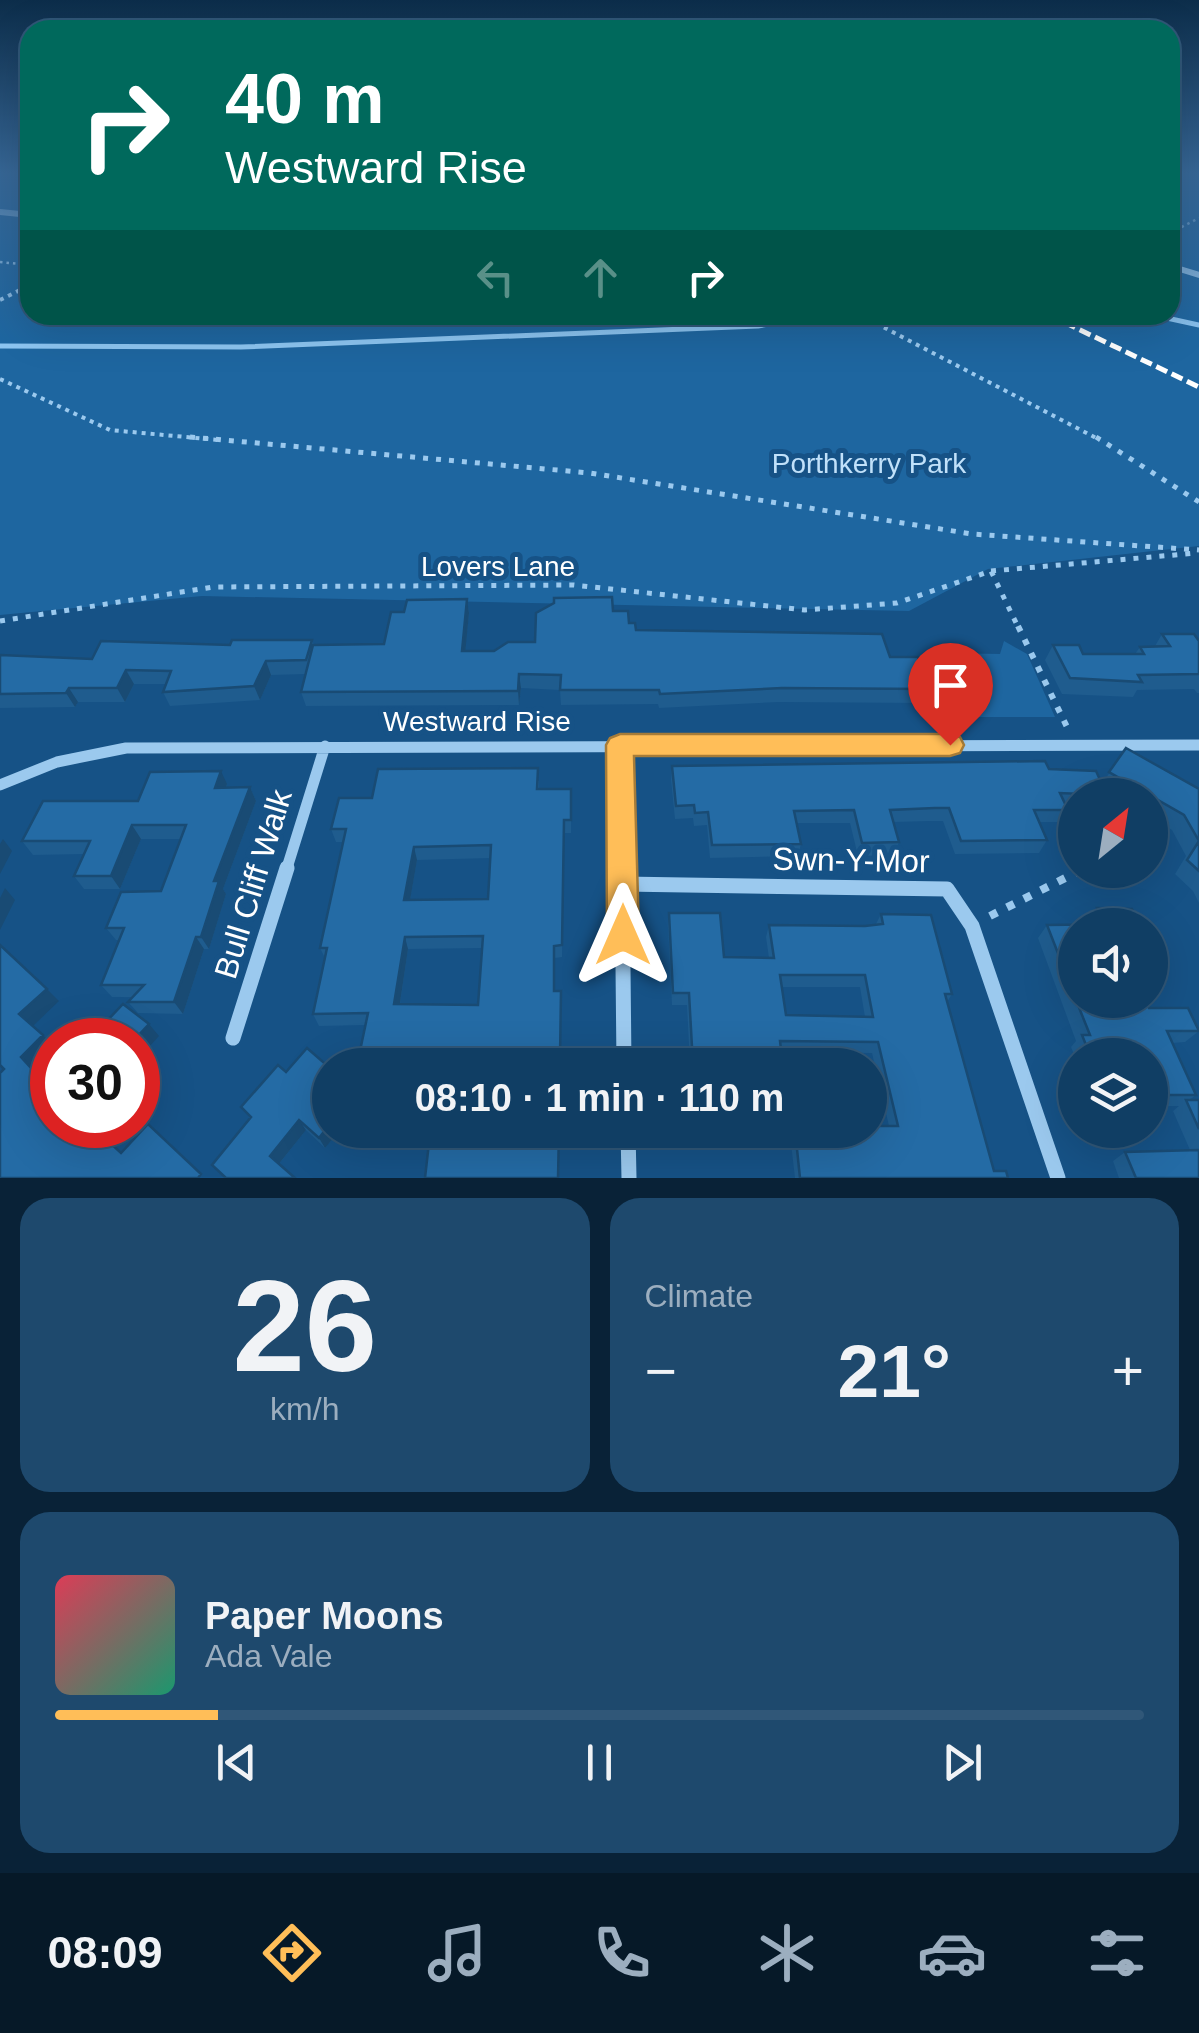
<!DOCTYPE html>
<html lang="en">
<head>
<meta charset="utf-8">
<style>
  body { margin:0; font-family:Arial,sans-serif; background:#1e496d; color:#f1f3f6; height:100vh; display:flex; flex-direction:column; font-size:38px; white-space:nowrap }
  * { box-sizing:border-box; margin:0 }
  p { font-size:32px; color:#9caebf }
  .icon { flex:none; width:55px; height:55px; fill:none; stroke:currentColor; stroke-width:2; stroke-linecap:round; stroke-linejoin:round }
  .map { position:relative; height:1178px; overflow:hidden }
  .panel { display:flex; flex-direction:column; gap:20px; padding:20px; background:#092237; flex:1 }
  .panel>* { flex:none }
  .hud { position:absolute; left:20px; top:20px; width:1160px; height:305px; border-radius:30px; box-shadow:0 10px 40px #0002,0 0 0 2px #305778; background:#00695c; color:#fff; overflow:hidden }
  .needle { width:65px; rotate:30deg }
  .buttons { position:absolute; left:1058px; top:778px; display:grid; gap:20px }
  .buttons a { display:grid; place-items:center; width:110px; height:110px; border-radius:50%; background:#103e64; box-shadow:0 10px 40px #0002,0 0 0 2px #305778; font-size:50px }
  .speed { position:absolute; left:30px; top:1018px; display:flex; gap:20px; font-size:50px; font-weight:700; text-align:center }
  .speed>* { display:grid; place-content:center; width:130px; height:130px; border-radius:50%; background:#103e64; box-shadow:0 10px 40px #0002,0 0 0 2px #305778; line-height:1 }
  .speed .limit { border:15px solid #d22; background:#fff; color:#111 }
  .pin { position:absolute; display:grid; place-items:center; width:85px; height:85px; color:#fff; margin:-102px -42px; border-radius:50% 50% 50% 0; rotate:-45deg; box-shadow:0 0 10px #0007 }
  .pin .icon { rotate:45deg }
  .me { position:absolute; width:110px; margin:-55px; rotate:0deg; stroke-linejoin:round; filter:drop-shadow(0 0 8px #0008) }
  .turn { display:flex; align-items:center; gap:35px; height:210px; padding:0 40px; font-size:45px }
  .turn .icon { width:130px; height:130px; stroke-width:2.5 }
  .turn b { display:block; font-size:70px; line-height:85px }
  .lanes { display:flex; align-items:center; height:95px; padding:0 40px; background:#0003; justify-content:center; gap:50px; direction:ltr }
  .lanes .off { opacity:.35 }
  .big { font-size:75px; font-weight:600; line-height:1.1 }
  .panel .tile { flex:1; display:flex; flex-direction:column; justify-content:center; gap:15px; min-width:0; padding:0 35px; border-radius:30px; background:#1e496d }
  .panel .dial { align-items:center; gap:0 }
  .dial b { font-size:130px; line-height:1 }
  .song { display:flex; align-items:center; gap:30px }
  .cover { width:120px; height:120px; border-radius:15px; background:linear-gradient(135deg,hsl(350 70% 55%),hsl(160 70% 35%)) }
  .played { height:10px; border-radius:5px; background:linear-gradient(90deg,#ffbe58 15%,#305778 15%) }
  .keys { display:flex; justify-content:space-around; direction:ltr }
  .heat { display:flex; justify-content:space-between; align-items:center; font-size:55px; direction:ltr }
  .panel .tiles { flex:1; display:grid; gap:20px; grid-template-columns:1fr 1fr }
  .tile:last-child { grid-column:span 2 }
  .trip { position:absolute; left:312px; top:1048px; width:575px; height:100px; border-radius:50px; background:#103e64; box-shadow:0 10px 40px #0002,0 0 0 2px #305778; font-weight:600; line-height:100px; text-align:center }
  .tabs { display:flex; height:160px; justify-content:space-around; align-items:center; background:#061928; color:#9caebf }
  .tabs .icon { width:70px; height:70px }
  .tabs .selected { color:#ffbe58 }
  .tabs b { font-size:45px; color:#f1f3f6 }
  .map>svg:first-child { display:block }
</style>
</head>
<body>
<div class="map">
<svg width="1199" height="1178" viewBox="0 0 1199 1178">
  <rect width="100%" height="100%" fill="#165286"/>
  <path fill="#1e66a0" d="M0,174H30V315H1170V174H1199V546L988,569L909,611L202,596L0,615Z
    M1004,641L1027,654L1055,717H934L915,666L948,653L1000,654Z"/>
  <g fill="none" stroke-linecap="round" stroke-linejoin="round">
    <path stroke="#8dc5f1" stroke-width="5" d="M1153,315L1199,325
      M0,346L241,347L758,326L815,315"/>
    <path stroke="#9bc9ee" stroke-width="2.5" stroke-dasharray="2.5 4" stroke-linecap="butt" d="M1170,233L1199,218
      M0,262L30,265
      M17,292L30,285"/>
    <path stroke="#9bc9ee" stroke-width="4" stroke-dasharray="4 5" stroke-linecap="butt" d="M0,300L22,289
      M860,315L1100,440
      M0,379L110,430L218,440"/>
    <path stroke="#9bc9ee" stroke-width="5" stroke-dasharray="5 8" stroke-linecap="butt" d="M190,437L590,473L972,534L1199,550
      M1096,437L1199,502
      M991,571L1197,553
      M0,621L213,587L574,585L805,610L897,603L991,571L1019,629"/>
    <path stroke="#9bc9ee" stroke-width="6" stroke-dasharray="6 9" stroke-linecap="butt" d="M1018,626L1068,729
      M1067,804L1075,819"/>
    <path stroke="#9bc9ee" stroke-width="8" stroke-dasharray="8 11" stroke-linecap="butt" d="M990,916L1081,870"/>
    <path stroke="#9bc9ee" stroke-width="6" d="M0,212L30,215
      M1170,266L1199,275"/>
    <path stroke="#9bc9ee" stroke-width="11" d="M620,745L622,871
      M0,785L57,762L126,748L1199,745
      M286,871L325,746"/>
    <path stroke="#9bc9ee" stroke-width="15" d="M622,868L624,1065
      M623,884L947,889L972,926L1058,1178
      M233,1038L287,868
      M628,1130L629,1178"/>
    <path stroke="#fff" stroke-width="5" stroke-dasharray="12 5" stroke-linecap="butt" d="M1049,315L1199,387"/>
  </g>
  <path fill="#1f5c8e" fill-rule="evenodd" d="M467,599L469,613L465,651H494L535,642L613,611L636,630L890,657L929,689L924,703L779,702L659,708L658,704L561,705L560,690L521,688L519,705L306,706L301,692L306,674L271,675L260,700L170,706L163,692L166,684H134L125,702H78L75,707L0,708V655L92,659L230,645L312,640L314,645L384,644L404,612Z
    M1162,634L1199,641V693H1197L1194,689L1137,690L1133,697L1062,694L1045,660L1053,645L1083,654H1135L1140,647L1155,646Z
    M1126,748L1199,789V903L1193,891L1175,874L1186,856L1172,830L1150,817V795H1113L1105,790L1107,795H1075V807H1067L1068,810L1060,822H1040L1047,840L1039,853L955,854L943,821H930L893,822L899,842L894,855L858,856L850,823H797L801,844L798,856L710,858L707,825L694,826L693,818L675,819L671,779L672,766L1049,769L1102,784Z
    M539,781V789H571V833H564L562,957L555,958V991H561L562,1003L560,1065H481L482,1059L415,1058L366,1025L319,1026L313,1014L325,958L320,948L343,842H336L331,829L372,798ZM491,858L488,899L410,900L417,860ZM482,948L478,1005L400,1004L408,949Z
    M227,784L226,788L250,787L256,801L223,889L226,894L209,949H204L183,1014L138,1013L128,1002L132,997H112L101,985L119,940H116L106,928L161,891L181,839H141L120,889H84L74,876L84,854L33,855L22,841L138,801Z
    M1097,908L1139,925H1075V1000H1145L1149,1008L1199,1031L1185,1042L1172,1043L1196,1095L1189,1100H1199V1178H1119L1113,1161L1125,1152L1190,1150L1173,1111L1179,1106H1150V1055H1075V1057L1071,1047L1076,1041L1038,938L1047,925H1096L1092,915Z
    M669,913L724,957L769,958L766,937L769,925L865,926L876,924L881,914L952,994L947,1002L994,1171L1008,1178H795L790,1135L792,1130H870L889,1126L872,1053L781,1052L782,1058L780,1065H690L687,1005H672L668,925ZM782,987H860L865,1017L786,1015Z
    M241,1107L330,1130H340L325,1148L306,1130L279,1164L225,1178L250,1118Z
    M694,1130H785V1133L781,1143H694Z"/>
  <path fill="#194b74" d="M467,599L469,613L464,665L462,651Z
    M266,661L271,675L260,700L254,686Z
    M126,670L134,684L125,702L117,688Z
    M519,674L521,688L519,705L518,691Z
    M69,688L78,702L75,707L66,693Z
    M221,771L227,784L222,801L215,788Z
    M250,787L256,801L223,889L226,894L209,949L201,937L214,881Z
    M132,825L141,839L120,889L111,876Z
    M3,839L12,851L0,874V844Z
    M414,847L417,860L408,912L404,900Z
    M5,888L15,900L0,930V898Z
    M196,937L204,949L183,1014L174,1002Z
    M405,937L408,949L398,1016L394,1004Z
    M47,989L59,1001L33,1026L19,1014Z
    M149,1024L159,1036L139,1058L138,1056V1040H134Z
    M43,1035L52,1044V1051L34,1069L52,1088V1091L21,1057Z
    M411,1048L415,1058L414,1065H408Z
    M52,1092V1114L42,1103Z
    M299,1120L306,1130L278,1165L270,1156Z
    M330,1124V1130H340L325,1148L319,1138Z"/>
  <path fill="#246ba5" stroke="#194b74" stroke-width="2.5" fill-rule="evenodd" d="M612,597L613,611H628L629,623H635L636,630L882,634L890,657H918L929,689L782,688L660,694L659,690H560L561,675L519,674L518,691L301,692L313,645L384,644L391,612H404L407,600L467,599L462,651H494L508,642H535L536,613L554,603V598Z
    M1162,634H1194L1199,641V674L1138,675L1142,682L1070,678L1053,645H1079L1083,654H1144L1140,647L1170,646Z
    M232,640H312L306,660L266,661L254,686L163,692L171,671L126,670L117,688H69L66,693L0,694V655L92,659L101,641L230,645Z
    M1126,748L1199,789V871L1187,860L1199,841L1184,815L1109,772Z
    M1045,761L1049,769L1096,771L1107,795L1060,793L1068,810H1034L1047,840L961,841L949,808H935L890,810L899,842L862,843L854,810L794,811L801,844L712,845L708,812L695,813L694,805L676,806L672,766Z
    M538,768L537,789H571V820H564L562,945L554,946V991H561L560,1058H551V1065H481L483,1048H411L408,1065H357L368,1013L313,1014L327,948H320L346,829H331L339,798H372L378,769ZM491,845L488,899L404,900L414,847ZM483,936L478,1005L394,1004L405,937Z
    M221,771L215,788L250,787L214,881H219L201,937H196L174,1002H128L144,985H101L124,928H106L121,892L161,891L186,825H132L111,876H74L90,841H22L43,801H138L150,772Z
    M1097,908L1132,909L1139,925H1104Z
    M669,913H720L724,957L774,958L769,925L865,926L883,924L881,914L931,915L952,994H945L994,1171H1006L1008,1178H800L795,1130H870V1126H898L878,1042L780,1041L782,1058H775L776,1065H693L689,993H673ZM780,975H865L873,1017L786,1015Z
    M1125,924L1075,925V997L1047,925Z
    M0,945L47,989L19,1014L43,1035L21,1057L52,1091L42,1103L52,1114V1125H64L81,1142L94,1128L121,1153L148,1124L201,1174L198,1178H0V1073L4,1069L0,1065Z
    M1076,1000H1145L1149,1008H1188L1199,1031H1167L1196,1095H1150V1055H1090L1082,1035H1090Z
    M123,1004L149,1024L134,1040H121L103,1025Z
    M307,1048L330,1068V1124L319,1138L299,1120L270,1156L295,1178H226L212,1165L251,1117L241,1107L278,1065L286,1072Z
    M1186,1100H1199V1129Z
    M471,1130H559L558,1178H425L430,1134L470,1133Z
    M696,1130H785V1133H697Z
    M1199,1150V1178H1136L1125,1152Z"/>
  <linearGradient id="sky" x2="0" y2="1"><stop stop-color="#0c2d4a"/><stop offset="0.51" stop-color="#366695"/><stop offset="1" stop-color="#366695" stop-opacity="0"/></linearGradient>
  <rect width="1199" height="339" fill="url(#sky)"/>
  <path fill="#ffbe58" stroke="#a67c39" stroke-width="2.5" d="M620,734H950L960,737L964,745L960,753L950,756H634L639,935L634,946L623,950L611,946L607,935L606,745L610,738Z"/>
  <g text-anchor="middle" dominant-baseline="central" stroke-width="10" stroke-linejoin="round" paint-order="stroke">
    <g font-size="28" fill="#c1e1fa" stroke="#165286">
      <text x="869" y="463">Porthkerry Park</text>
    </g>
    <g font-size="28" fill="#fff" stroke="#165286">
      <text x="498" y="566">Lovers Lane</text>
      <text x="477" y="721">Westward Rise</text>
    </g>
    <g font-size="32" fill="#fff" stroke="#165286">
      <text transform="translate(851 860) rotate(1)">Swn-Y-Mor</text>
      <text transform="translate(253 884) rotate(-73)">Bull Cliff Walk</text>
    </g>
  </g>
</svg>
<div class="buttons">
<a><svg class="needle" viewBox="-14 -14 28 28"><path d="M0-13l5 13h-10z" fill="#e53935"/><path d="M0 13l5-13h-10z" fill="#9caebf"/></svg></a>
<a><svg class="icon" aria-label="sound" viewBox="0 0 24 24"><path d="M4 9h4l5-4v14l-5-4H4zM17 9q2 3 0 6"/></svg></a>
<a><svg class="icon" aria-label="layers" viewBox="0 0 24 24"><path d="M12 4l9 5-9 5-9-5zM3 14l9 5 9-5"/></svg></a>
</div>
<div class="speed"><div class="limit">30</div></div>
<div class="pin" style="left:950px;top:745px;background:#d93025"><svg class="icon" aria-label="arrive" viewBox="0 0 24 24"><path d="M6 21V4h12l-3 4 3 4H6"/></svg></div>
<svg class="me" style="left:623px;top:935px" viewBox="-20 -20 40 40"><path d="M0-17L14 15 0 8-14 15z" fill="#ffbe58" stroke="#fff" stroke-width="4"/></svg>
<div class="trip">08:10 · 1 min · 110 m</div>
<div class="hud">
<div class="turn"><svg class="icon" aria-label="right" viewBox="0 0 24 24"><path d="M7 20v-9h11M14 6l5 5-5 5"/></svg><div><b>40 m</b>Westward Rise</div></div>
<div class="lanes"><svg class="icon off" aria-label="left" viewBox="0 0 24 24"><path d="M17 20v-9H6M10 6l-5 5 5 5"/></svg><svg class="icon off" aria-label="ahead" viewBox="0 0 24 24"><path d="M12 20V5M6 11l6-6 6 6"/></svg><svg class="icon" aria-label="right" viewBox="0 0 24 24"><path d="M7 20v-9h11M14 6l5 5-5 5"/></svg></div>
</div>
</div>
<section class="panel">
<div class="tiles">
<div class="tile dial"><b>26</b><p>km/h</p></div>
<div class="tile"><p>Climate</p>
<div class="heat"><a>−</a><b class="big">21°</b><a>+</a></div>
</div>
<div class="tile">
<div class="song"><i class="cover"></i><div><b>Paper Moons</b><p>Ada Vale</p></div></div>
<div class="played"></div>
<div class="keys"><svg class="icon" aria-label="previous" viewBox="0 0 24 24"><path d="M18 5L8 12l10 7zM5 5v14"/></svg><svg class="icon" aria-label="pause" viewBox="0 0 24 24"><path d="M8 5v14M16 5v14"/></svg><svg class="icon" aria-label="next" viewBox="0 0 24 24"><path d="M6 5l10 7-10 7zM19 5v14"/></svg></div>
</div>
</div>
</section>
<nav class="tabs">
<b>08:09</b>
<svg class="icon selected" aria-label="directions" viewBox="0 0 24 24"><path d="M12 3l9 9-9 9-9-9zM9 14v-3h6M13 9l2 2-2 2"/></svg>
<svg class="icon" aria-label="music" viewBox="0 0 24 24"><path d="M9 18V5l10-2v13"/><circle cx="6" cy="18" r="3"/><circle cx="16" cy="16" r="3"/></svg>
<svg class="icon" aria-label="phone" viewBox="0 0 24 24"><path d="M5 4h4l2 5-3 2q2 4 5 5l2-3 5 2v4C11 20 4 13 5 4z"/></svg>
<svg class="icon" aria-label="climate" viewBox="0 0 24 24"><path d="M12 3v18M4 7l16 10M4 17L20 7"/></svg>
<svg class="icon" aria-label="car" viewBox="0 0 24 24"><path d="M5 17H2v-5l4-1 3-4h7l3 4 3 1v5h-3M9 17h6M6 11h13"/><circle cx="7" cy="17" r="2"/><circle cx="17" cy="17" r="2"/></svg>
<svg class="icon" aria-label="filters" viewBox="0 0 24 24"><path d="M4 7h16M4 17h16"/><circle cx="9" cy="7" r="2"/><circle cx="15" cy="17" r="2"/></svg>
</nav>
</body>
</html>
